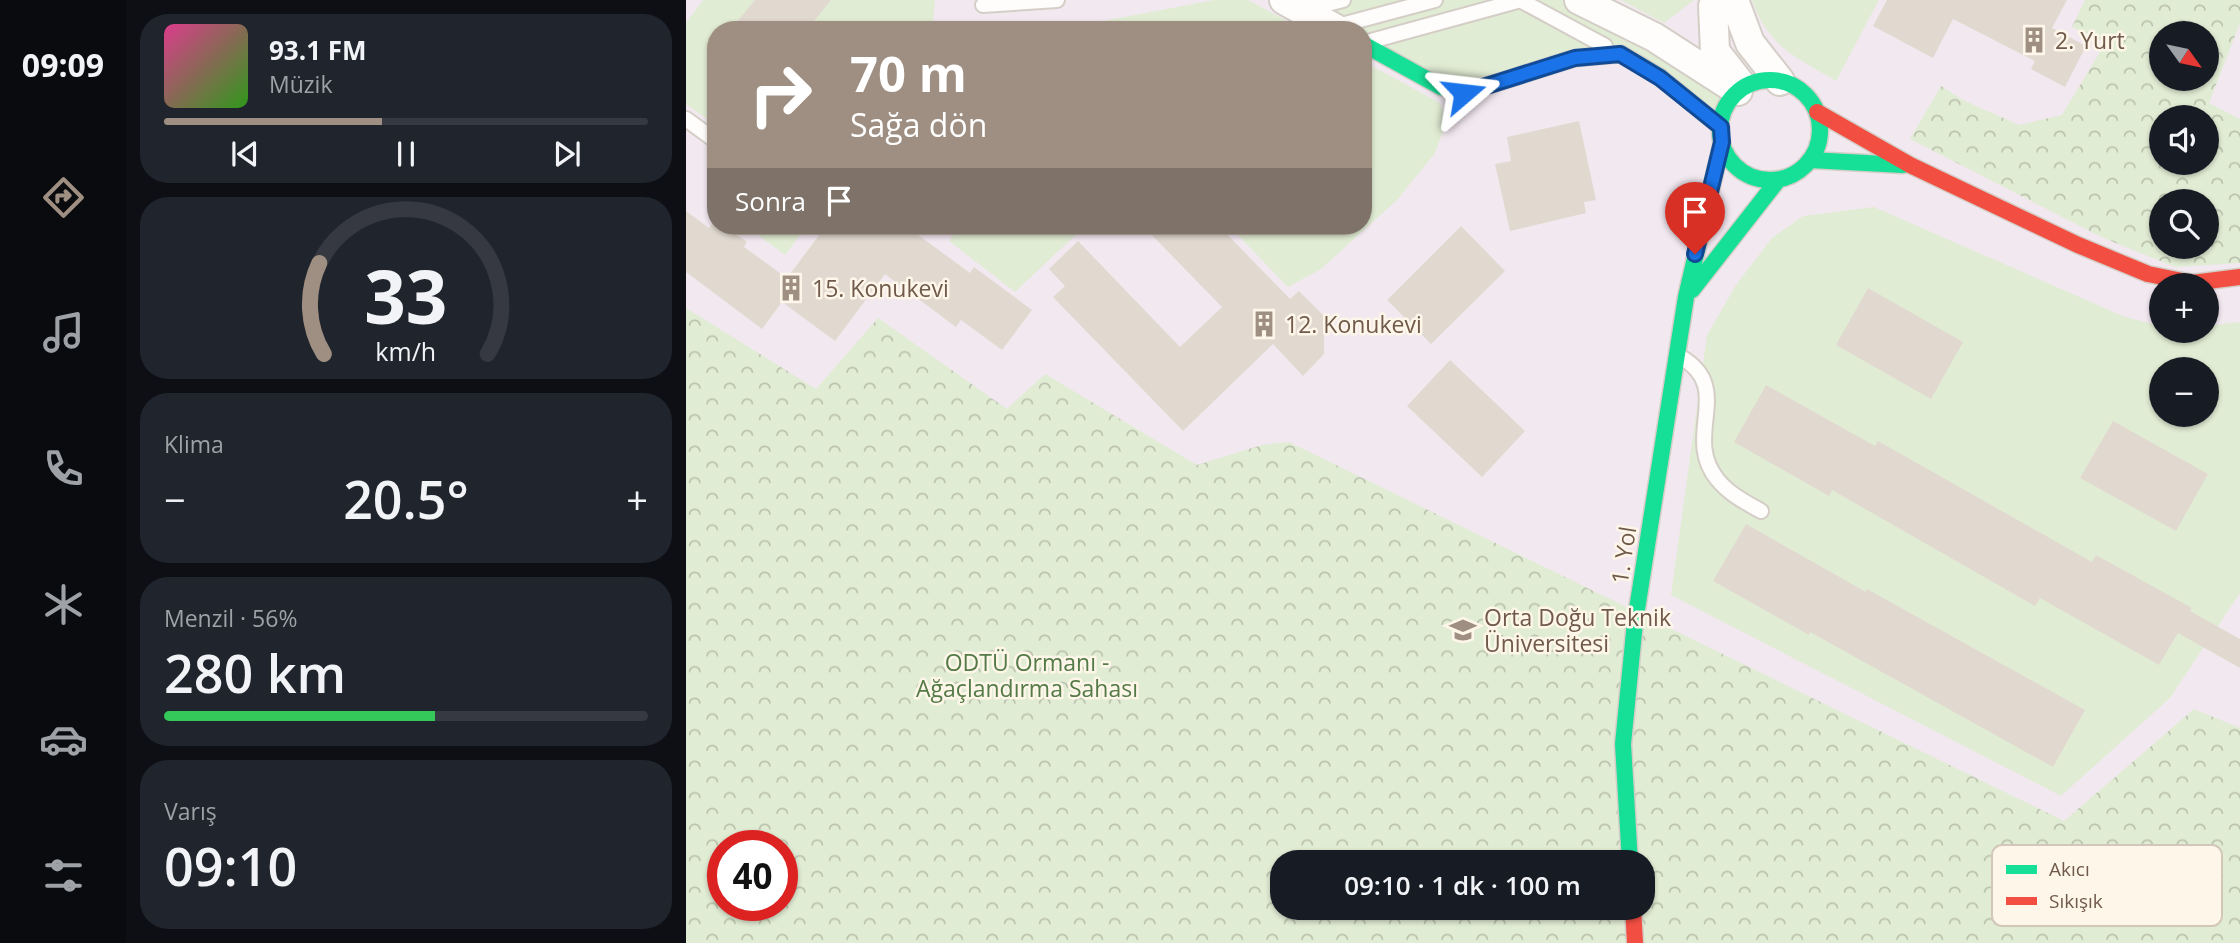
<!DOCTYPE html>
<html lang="tr">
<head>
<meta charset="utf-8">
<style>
  body { margin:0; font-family:"Open Sans",sans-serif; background:#20242c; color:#f1f3f6; height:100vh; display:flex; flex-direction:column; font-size:26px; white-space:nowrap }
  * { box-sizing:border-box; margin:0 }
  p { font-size:23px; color:#9ea1a6 }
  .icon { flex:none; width:38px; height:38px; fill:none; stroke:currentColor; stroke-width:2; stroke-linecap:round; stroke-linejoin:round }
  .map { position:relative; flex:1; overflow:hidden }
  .drawer { display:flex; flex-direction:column; gap:14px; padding:14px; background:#0d0f14; width:560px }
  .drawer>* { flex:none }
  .hud { position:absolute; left:21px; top:21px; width:665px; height:214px; border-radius:28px; box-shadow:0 2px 5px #0004; background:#9f8f82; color:#fff; overflow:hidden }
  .needle { width:46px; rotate:123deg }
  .tools { position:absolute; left:1463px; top:21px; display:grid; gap:14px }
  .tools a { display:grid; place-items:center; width:70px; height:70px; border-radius:50%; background:#171b24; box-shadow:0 2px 5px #0004; font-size:35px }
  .speed { position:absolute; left:21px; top:830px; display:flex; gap:14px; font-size:35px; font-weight:700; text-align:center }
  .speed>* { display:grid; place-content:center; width:91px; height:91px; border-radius:50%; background:#171b24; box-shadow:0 2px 5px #0004; line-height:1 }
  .speed .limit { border:10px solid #d22; background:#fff; color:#111 }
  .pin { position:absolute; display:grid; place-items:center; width:60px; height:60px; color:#fff; margin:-72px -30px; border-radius:50% 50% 50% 0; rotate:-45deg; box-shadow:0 0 7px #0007 }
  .pin .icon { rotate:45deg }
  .me { position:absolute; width:77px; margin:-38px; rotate:73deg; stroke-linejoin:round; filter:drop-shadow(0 0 5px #0008) }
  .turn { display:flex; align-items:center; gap:24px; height:147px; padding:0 28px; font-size:32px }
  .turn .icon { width:91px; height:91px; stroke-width:2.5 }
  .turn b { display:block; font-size:49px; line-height:60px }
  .then { display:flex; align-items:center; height:66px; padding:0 28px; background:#0003; gap:14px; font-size:26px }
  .big { font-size:52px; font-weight:600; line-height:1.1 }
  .drawer .card { flex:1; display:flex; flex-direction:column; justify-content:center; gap:10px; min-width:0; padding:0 24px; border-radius:28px; background:#20242c }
  .drawer .dial { align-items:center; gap:0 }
  .dial svg { height:182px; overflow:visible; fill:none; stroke:#363941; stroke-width:7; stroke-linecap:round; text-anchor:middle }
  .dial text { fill:#f1f3f6; stroke:none }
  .song { display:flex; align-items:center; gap:21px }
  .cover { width:84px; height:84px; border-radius:10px; background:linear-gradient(135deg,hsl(330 70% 55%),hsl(110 70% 35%)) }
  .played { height:7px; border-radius:4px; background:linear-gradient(90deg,#9f8f82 45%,#363941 45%) }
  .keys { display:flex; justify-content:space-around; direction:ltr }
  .heat { display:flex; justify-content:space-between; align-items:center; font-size:38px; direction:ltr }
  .charge { height:10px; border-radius:5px; background:linear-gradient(90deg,#34c759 56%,#363941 0) }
  .trip { position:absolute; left:584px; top:850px; width:385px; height:70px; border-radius:28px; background:#171b24; box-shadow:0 2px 5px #0004; font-weight:600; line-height:70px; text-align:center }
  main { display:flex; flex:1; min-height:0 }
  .dock { display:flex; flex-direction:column; width:126px; justify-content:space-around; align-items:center; background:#090b0e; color:#9ea1a6 }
  .dock .icon { width:49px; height:49px }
  .dock .current { color:#9f8f82 }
  .dock b { font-size:32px; color:#f1f3f6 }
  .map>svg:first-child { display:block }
</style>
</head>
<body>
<main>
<nav class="dock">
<b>09:09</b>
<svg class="icon current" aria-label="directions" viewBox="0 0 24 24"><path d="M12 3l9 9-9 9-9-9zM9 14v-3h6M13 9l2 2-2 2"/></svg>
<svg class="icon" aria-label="music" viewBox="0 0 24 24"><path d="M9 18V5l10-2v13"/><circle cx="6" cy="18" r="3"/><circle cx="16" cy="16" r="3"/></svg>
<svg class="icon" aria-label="phone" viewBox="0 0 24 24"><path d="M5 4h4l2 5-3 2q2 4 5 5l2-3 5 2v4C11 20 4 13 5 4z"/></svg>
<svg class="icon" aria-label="climate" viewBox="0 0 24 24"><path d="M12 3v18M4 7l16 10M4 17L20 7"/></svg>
<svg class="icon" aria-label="car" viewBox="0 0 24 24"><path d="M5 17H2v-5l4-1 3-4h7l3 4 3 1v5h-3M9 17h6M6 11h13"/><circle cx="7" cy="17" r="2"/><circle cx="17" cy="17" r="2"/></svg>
<svg class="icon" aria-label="filters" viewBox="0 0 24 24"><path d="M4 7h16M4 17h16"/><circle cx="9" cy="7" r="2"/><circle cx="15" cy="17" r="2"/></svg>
</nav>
<section class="drawer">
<div class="card">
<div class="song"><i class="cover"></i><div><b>93.1 FM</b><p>Müzik</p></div></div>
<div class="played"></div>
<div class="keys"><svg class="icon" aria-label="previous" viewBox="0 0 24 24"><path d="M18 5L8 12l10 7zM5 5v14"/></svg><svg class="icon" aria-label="pause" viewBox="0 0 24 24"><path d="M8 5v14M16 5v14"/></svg><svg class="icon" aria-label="next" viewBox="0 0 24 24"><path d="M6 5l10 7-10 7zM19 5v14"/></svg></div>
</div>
<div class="card dial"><svg viewBox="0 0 100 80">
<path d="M14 69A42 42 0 1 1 86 69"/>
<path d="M14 69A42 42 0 0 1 12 29" stroke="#9f8f82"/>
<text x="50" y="56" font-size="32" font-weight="700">33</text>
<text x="50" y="72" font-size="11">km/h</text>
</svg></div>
<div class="card"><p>Klima</p>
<div class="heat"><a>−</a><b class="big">20.5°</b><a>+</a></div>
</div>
<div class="card"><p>Menzil · 56%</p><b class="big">280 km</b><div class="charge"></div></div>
<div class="card"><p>Varış</p><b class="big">09:10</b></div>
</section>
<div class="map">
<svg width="1554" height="943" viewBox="0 0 1554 943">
  <defs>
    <pattern id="forest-crowns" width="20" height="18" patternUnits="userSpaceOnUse" patternTransform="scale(1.75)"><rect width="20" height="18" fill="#e1ecd4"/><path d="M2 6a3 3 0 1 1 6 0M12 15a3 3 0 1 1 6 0" fill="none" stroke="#bbc2ae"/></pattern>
  </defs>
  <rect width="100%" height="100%" fill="#f5f1e8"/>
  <path fill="#f2e8f0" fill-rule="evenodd" d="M0,0H1554V943H0ZM30,30H677V226H30ZM1475,33H1521V79H1475ZM1475,117H1521V163H1475ZM1475,201H1521V247H1475ZM1475,285H1521V331H1475ZM1475,369H1521V415H1475ZM37,845H96V905H37ZM597,863H957V908H597Z"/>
  <path fill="#e1ecd4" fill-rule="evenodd" d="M17,0H249L246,30H30V126L0,104V23Z
    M528,0H562L618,30H369Z
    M598,0H893L1052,91L1037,115L934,54L778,93Z
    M935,0H1008L978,23Z
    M1066,0H1193L1150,81C1109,56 1083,48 1066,0Z
    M677,61L754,103L761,121L749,153L711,200L635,269L602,287L543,226H677Z
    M1188,207L1439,317L1475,326V331H1521V326L1554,322V593L1484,698L1375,796L985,595L1021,335L1050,285L1086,238L1117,216ZM1475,369H1521V415H1475Z
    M67,226H121L99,255L64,229Z
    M275,226H399L329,292L263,241Z"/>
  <path fill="url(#forest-crowns)" fill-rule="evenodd" d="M1399,0H1554V23L1523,103L1554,119V263L1489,267L1415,237L1224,139L1255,86L1277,100L1333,125L1376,115L1420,42L1386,27ZM1475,33H1521V79H1475ZM1475,117H1521V163H1475ZM1475,201H1521V247H1475Z
    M0,308L130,389L192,318L321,409L359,374L511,465L576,445L603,442L1378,821L1508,709L1554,728V943H0ZM37,845H96V905H37ZM597,863H957V908H597Z"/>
  <path fill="#e1d9d0" d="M69,0H145L121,30H44Z
    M1201,0H1381L1366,28L1400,46L1379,87L1345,69L1349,61L1267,19L1247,58L1187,26Z
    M893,121L910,200L898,202L900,213L824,231L809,164L825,161L821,137Z
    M0,211L23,228L27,223L40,233L43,229L61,242L58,247L101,278L140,226H220L284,273L288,267L346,310L316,350L275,320L270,327L199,274L149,341L96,302L76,329L0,272Z
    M457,226H533L604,299L613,291L638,316V354L617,376L587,344L497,431L367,297L379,286L363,269L392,241L494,347L536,307Z
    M775,226L819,271L745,344L701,300Z
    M1182,288L1277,342L1245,399L1150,345Z
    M764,360L839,431L796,477L721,406Z
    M1080,385L1189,446L1192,441L1406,562L1410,555L1506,608L1504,611L1554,639V668L1492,633L1473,665L1354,598L1349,606L1146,490L1143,496L1048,442Z
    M1427,421L1522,474L1490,531L1394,478Z
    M1060,524L1180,592L1181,589L1399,710L1367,767L1124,632L1123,635L1027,581Z"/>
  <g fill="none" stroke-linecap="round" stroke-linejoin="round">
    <g stroke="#d4cec7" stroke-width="18">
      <path id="lane" d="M834,0L919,46
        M297,5L371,0
        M618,10L657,0
        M648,27L749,0
        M685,41L835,0
        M0,119L30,141
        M995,357C1049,389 996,435 1031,479C1043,494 1059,502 1075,511"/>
    </g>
    <g stroke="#d4cec7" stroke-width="32">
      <path id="street" d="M598,0L652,30
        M893,0L968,37L1052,91
        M1030,0L1027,6L1029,51L1054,83
        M1048,0L1064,43L1094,81"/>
    </g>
    <g stroke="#d4cec7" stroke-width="19">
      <path id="fast" d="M677,44L755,87L778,93L889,58L935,54L974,77L1035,127
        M1034 130a50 50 0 1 1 100 0a50 50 0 1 1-100 0Z
        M1124,160L1217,165
        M1006,290L1092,180
        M944,863L937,744L949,622L1000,297L1036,142"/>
    </g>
    <g stroke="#d4cec7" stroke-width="19">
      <path id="jam" d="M1131,112L1224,165L1392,245L1462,274L1506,283L1554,277
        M947,908L949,943"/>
    </g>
    <use href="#lane" stroke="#fefdfc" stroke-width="14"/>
    <use href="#street" stroke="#fefdfc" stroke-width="28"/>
    <use href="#fast" stroke="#16e098" stroke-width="16"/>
    <use href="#jam" stroke="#f24e42" stroke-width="16"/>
  </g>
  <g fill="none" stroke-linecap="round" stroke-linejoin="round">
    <g stroke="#114b97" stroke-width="18">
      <path id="route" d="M778,93L889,58L934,54L974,78L1035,127L1036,142L1009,254"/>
    </g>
    <use href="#route" stroke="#1a73e8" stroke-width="12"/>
  </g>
  <defs>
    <g id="building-bare" transform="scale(2.1)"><path d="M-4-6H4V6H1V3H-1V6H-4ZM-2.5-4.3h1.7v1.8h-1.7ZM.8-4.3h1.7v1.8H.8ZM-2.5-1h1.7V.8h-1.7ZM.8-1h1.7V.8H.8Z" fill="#9f8f82" stroke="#fef6e9" stroke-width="2.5" paint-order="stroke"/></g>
    <g id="university-bare" transform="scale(2.1)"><path d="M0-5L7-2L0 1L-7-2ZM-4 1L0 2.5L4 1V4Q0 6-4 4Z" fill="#9f8f82" stroke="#fef6e9" stroke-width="2.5" paint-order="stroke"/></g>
  </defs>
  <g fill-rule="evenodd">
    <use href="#building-bare" x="1348" y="40"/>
    <use href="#building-bare" x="105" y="288"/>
    <use href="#building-bare" x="578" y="324"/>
    <use href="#university-bare" x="777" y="630"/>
  </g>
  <g text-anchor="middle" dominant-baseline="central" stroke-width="5" stroke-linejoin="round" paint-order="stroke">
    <g font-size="23" fill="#705a4b" stroke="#fef6e9" text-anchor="start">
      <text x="1369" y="40">2. Yurt</text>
      <text x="126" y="288">15. Konukevi</text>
      <text x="599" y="324">12. Konukevi</text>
      <text x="798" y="617">Orta Doğu Teknik<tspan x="798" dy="26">Üniversitesi</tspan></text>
    </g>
    <g font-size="23" fill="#705a4b" stroke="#fef6e9">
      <text transform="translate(937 555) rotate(-81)">1. Yol</text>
    </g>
    <g font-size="23" fill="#547b47" stroke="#fef6e9">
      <text x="341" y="662">ODTÜ Ormanı -<tspan x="341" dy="26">Ağaçlandırma Sahası</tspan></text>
    </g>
  </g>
  <rect x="1306" y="845" width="230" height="81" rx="10" fill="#fef6e9" stroke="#d3c7ba" stroke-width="2"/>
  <rect x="1320" y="865" width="31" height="9" fill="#16e098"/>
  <rect x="1320" y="897" width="31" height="8" fill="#f24e42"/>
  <g font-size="19" fill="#705a4b">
    <text x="1363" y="876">Akıcı</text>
    <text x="1363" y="908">Sıkışık</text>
  </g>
</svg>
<div class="tools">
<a><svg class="needle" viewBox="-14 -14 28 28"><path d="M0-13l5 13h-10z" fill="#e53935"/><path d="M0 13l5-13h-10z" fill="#9ea1a6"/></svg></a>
<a><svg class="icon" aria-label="sound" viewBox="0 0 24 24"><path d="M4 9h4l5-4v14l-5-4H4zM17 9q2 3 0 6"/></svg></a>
<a><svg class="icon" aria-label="search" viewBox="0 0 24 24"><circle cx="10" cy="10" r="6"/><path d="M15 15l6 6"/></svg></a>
<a>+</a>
<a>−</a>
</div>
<div class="speed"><div class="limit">40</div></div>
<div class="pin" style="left:1009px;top:254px;background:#d93025"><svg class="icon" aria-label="arrive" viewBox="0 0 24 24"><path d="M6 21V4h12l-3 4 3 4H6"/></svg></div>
<svg class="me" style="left:778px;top:93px" viewBox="-20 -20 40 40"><path d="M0-17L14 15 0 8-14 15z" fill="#1a73e8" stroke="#fff" stroke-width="4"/></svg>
<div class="trip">09:10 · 1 dk · 100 m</div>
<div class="hud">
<div class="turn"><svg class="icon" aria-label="right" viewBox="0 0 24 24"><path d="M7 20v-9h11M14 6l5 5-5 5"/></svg><div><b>70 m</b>Sağa dön</div></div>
<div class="then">Sonra<svg class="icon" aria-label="arrive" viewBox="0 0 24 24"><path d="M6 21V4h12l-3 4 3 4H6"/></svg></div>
</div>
</div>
</main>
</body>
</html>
